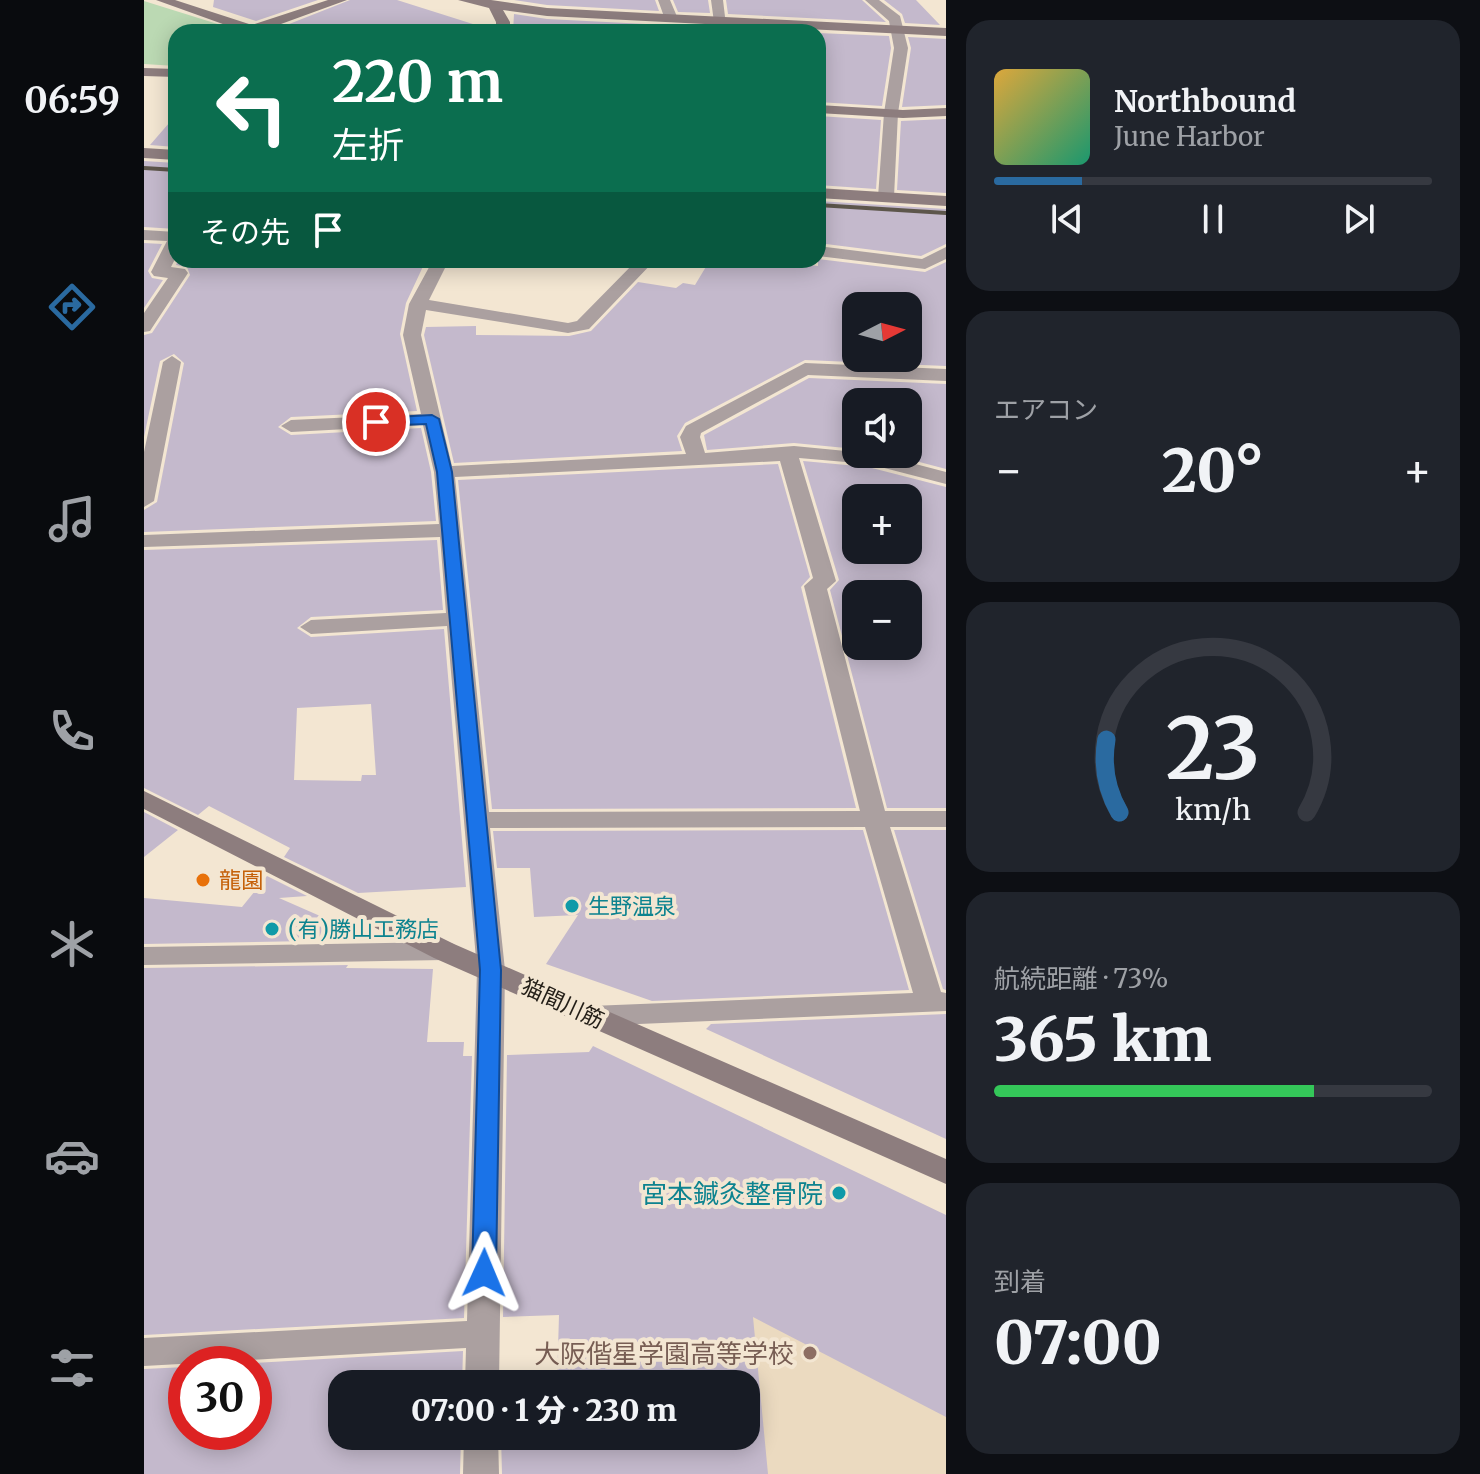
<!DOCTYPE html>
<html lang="ja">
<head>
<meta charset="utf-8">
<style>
  body { margin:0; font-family:Merriweather,"Noto Sans JP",serif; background:#20242c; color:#f1f3f6; height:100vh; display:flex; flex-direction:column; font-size:30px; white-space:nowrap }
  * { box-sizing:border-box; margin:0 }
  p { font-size:26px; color:#9ea1a6 }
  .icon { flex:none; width:44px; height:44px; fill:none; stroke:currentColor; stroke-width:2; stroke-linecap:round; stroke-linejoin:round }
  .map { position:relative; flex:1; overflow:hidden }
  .panel { display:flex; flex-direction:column; gap:20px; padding:20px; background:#0d0f14; width:534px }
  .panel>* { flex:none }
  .top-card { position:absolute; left:24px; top:24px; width:658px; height:244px; border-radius:24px; box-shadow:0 4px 20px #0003; background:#0b6e4f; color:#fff; overflow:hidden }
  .needle { width:52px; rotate:84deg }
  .controls { position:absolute; left:698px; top:292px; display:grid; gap:16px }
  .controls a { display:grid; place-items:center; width:80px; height:80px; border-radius:16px; background:#171b24; box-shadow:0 4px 20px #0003; font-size:40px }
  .speed { position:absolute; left:24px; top:1346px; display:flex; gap:16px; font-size:40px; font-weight:700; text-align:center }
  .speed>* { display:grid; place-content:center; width:104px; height:104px; border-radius:50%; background:#171b24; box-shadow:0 4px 20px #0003; line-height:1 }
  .speed .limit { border:12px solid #d22; background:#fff; color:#111 }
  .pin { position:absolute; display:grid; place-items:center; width:68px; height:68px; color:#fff; margin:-34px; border:4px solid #fff; border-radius:50%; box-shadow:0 2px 8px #0007 }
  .me { position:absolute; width:88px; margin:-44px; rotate:1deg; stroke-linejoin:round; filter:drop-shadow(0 0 6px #0008) }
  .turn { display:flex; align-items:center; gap:28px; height:168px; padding:0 32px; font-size:36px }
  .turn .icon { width:104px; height:104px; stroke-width:2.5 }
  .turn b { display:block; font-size:56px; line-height:68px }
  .then { display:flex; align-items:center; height:76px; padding:0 32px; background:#0003; gap:16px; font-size:30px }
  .big { font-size:60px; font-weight:800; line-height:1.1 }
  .panel .widget { flex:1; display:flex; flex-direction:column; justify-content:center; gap:12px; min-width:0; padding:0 28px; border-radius:24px; background:#20242c }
  .panel .dial { align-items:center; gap:0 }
  .dial svg { height:208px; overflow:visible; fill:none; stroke:#363941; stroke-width:7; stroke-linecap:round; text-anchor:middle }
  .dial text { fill:#f1f3f6; stroke:none }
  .song { display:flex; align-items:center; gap:24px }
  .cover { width:96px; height:96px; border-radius:12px; background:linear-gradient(135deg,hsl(40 70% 55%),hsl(160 70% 35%)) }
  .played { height:8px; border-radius:4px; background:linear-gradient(90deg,#2a6aa0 20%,#363941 20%) }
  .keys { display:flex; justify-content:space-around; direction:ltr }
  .heat { display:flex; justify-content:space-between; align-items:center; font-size:44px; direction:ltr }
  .charge { height:12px; border-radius:6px; background:linear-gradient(90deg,#34c759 73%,#363941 0) }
  .trip { position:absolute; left:184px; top:1370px; width:432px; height:80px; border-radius:24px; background:#171b24; box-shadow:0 4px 20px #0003; font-weight:800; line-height:80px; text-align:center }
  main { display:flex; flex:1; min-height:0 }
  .tabs { display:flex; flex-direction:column; width:144px; justify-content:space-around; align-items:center; background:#090b0e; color:#9ea1a6 }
  .tabs .icon { width:56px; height:56px }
  .tabs .current { color:#2a6aa0 }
  .tabs b { font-size:36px; color:#f1f3f6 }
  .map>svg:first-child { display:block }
</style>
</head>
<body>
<main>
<nav class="tabs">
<b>06:59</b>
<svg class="icon current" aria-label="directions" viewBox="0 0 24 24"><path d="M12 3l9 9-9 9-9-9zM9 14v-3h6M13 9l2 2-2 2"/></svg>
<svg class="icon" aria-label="music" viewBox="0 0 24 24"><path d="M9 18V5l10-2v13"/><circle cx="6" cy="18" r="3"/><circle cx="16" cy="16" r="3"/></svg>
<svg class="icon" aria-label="phone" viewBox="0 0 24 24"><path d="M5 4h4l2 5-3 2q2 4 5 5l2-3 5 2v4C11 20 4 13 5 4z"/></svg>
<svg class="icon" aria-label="climate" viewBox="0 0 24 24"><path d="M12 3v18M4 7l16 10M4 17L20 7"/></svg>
<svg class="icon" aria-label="car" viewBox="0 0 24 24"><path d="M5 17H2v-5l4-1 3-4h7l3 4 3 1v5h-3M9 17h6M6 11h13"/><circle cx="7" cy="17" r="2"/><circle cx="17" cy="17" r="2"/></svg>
<svg class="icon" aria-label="filters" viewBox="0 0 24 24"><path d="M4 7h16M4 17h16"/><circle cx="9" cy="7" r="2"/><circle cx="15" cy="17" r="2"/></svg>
</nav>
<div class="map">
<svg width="802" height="1474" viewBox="0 0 802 1474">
  <rect width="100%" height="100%" fill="#f3e6d2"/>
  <path fill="#ebdac0" d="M616,1216L802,1283V1474H532L602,1436V1384Z"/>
  <path fill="#bbd9b3" d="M0,1L96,31V32H32V66L0,64Z"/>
  <path fill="#c4b9cc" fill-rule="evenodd" d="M70,0H174L112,21L69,7Z
    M206,0H253L332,25L331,32H147L135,28Z
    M370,0H511L515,11L403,5Z
    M529,0H564L566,13L534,12Z
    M582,0H718L742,22L584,14Z
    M740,0H772L796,25L761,23L758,14Z
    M370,14L403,19L662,32H369Z
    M674,33L745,36L747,48L738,106L674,102Z
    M764,37L802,39V105L758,107L767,48Z
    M32,115V147L6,145Z
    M674,116L737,120L732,189L674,185Z
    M802,119V193L753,190L757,121Z
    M0,161L32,163V229L0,227Z
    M674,201L802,209V244L777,256L674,243Z
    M0,243L18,244L4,271L8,278L19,280L0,308Z
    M674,259L781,272L802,262V366L661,360L541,423L533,436L538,451L310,463L280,335L282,327L332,326V335L425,336L447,331L494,282L532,288L539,283L551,285L566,260H632L674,266ZM712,306H764V358H712Z
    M34,260H282L262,303L256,334L273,411L147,417L134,427L147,435L277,428L287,472L292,521L0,532V510L13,502L40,363L30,354L16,361L0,437V335L8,333L46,275L43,267L32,265Z
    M665,378L802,384V469L745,454H764V402H712V449L650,443L563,450L560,435Z
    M659,461L724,467L802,487V808H743L686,590L695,580ZM712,498H764V550H712ZM712,594H764V646H712Z
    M634,464L666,577L657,587L712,808L348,809L314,480Z
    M293,540L299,610L167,617L153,628L167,637L300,629L322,887L214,893L140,857L146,848L65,806L54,815L0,788V550ZM227,704L232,775H218L217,781L150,780L153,708Z
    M0,812L34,830L0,857Z
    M719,830L765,990L508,1001L402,964L434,915L390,917L386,868H353L349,831Z
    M750,830H802V990L799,989Z
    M123,876L163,896L135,898L224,937L222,940L0,944V898L98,907Z
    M204,965L202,968L289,969L283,1042H320L319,1056H328L320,1318L0,1335V968Z
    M802,1014V1139L562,1029L567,1024Z
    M449,1046L802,1215V1417L609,1317L624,1474H358L357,1436H602V1384H413L415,1315L359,1317L363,1055L445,1052Z
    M319,1351L318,1384H198V1436H317L316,1474H0V1369L42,1367V1432H110V1363Z"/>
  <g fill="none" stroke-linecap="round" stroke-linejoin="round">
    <path fill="#aba0a0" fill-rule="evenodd" d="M514,0H526L534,19L532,22H522Z
      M567,0H579L582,25L570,22Z
      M721,0H735L756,16L764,48L754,113L750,197L742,202L734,197L740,113L750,48L745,21Z
      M0,230L32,232V257L27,267L41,269L44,273L6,331L0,332V313L24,278L10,276L7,272L23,241L0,240Z
      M674,246L778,259L802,247V259L781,269L674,256Z
      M289,260H305L285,300L424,323L433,321L493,260H511L445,329L424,333L282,310L277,335L308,466L542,454L536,437L542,426L661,363L802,369V381L664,375L557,433L556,437L561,453L650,446L733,454L802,472V484L725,464L655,458L692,581L683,589L741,811H802V827H746L797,992L802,993V1011L447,1026L437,1023L433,1016L437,1009L447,1006L769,993L721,827L346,828L361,970L355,1384H321L322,1348L0,1366V1338L323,1321L333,970L303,626L167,634L156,627L167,620L302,613L296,537L0,547V535L295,524L290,472L279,425L147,432L137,426L147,420L277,414L259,335L265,304ZM636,461L669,578L660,586L716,811L345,812L311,477Z
      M28,356L37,362L10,501L0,507V452L19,362Z
      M300,942L310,944L314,951L310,958L300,960L0,965V947Z
      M320,1436H354L355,1474H319Z"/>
    <path fill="#8d7d7e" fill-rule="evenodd" d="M12,0H31L108,25L184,0H203L115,32H101Z
      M314,0H347L403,8L802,28V36L403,16L359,10L366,22V32H352V22L345,8Z
      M0,68L32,69V77L0,76Z
      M674,105L759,110L802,108V116L759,118L674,113Z
      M0,148L32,150V160L0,158Z
      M674,188L802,196V206L674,198Z
      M0,791L310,944L802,1159V1184L290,958L0,809Z"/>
    <path stroke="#5d564b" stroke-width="4" d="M0,168L32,170
      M674,205L802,213"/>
  </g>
  <path fill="#1a73e8" stroke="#114b97" stroke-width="2" d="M288,415L295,419L308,472L357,970L352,1273L349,1280L340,1283L332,1280L328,1273L336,970L293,472L282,424L232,426L224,422L232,418Z"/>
  <circle fill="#e8710a" stroke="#f3e6d2" stroke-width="3" cx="59" cy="880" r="8"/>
  <g fill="#0f9aa8" stroke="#f3e6d2" stroke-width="3">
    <circle cx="428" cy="906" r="8"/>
    <circle cx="128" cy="929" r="8"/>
    <circle cx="695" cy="1193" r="8"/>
  </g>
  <circle fill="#8d6e63" stroke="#f3e6d2" stroke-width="3" cx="666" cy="1353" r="8"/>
  <g text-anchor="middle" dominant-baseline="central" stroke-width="8" stroke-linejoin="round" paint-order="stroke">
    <g font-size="22" fill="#c56008" stroke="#f3e6d2" text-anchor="start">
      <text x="75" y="880">龍園</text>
    </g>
    <g font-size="22" fill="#0d838f" stroke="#f3e6d2" text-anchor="start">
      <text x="444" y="906">生野温泉</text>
      <text x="144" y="929">(有)勝山工務店</text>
    </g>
    <g font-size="22" fill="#231e17" stroke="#f3e6d2">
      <text transform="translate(419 1003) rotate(25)">猫間川筋</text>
    </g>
    <g font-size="26" fill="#0d838f" stroke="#f3e6d2" text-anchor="end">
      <text x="679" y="1193">宮本鍼灸整骨院</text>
    </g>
    <g font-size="26" fill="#785e54" stroke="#f3e6d2" text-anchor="end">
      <text x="650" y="1353">大阪偕星学園高等学校</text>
    </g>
  </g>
</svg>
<div class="controls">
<a><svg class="needle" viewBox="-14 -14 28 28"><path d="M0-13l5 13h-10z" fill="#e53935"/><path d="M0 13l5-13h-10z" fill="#9ea1a6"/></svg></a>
<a><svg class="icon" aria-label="sound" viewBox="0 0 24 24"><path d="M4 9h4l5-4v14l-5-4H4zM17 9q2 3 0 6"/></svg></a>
<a>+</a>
<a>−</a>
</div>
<div class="speed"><div class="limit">30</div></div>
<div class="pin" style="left:232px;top:422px;background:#d93025"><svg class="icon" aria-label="arrive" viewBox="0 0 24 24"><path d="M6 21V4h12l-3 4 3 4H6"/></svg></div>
<svg class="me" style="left:340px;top:1273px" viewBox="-20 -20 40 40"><path d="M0-17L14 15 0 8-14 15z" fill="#1a73e8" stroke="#fff" stroke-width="4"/></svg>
<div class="trip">07:00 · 1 分 · 230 m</div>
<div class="top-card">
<div class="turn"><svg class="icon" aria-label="left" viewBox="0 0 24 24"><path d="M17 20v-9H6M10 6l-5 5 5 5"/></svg><div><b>220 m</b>左折</div></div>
<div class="then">その先<svg class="icon" aria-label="arrive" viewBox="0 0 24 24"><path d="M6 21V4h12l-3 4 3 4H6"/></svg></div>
</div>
</div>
<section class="panel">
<div class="widget">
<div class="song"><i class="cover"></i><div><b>Northbound</b><p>June Harbor</p></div></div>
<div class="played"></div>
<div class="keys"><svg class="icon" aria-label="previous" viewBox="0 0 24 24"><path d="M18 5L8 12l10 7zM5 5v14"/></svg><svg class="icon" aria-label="pause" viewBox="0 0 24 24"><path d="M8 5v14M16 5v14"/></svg><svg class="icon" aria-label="next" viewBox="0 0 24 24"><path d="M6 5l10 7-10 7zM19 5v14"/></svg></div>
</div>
<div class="widget"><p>エアコン</p>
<div class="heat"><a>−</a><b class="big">20°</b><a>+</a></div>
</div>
<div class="widget dial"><svg viewBox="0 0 100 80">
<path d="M14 69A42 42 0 1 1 86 69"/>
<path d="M14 69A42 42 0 0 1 9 41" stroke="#2a6aa0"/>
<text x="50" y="56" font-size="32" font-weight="700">23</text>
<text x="50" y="72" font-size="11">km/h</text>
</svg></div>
<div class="widget"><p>航続距離 · 73%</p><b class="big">365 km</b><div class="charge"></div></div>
<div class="widget"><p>到着</p><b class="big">07:00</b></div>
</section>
</main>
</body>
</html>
